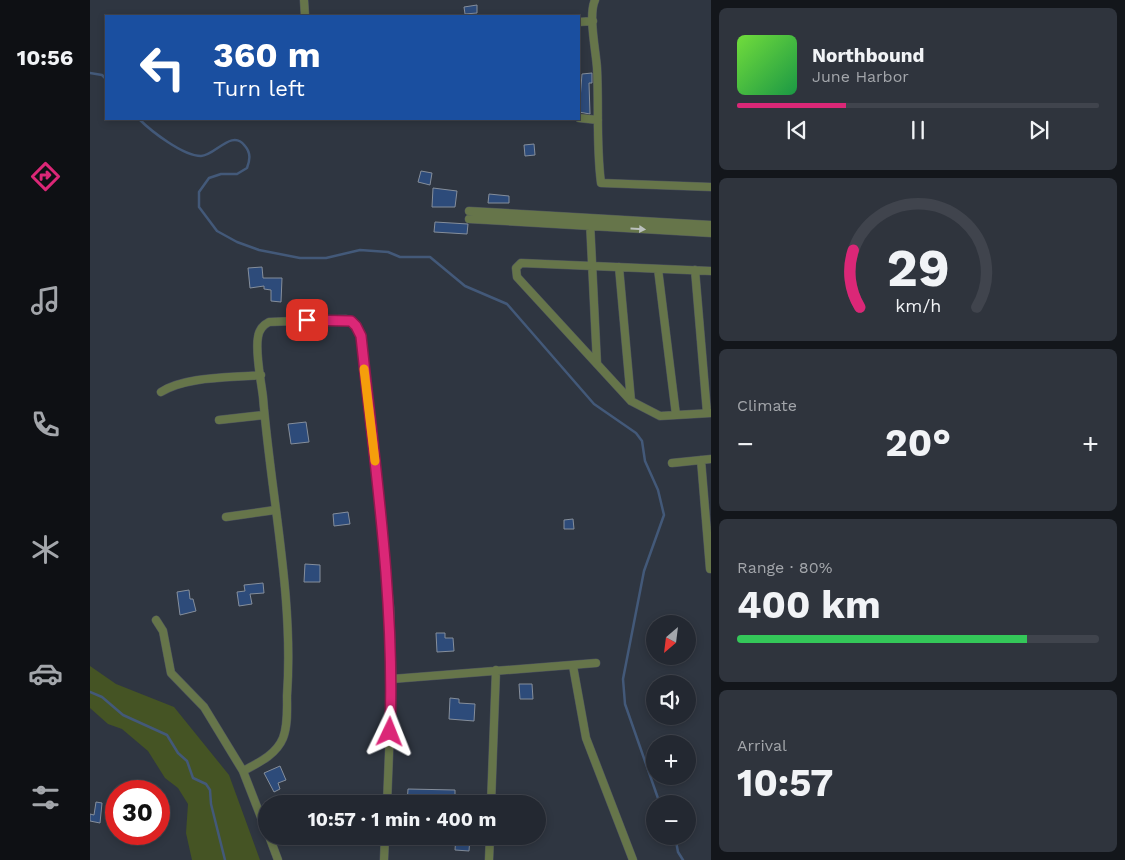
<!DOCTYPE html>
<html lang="en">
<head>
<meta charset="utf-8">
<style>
  body { margin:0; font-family:"Work Sans",sans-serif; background:#2f343d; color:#f1f3f6; height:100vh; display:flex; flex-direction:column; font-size:19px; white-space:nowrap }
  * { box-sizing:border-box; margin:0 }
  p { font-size:16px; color:#a3a6ab }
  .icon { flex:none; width:28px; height:28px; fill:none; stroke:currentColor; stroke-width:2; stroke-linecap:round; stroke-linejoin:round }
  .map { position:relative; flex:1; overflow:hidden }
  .sheet { display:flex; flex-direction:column; gap:8px; padding:8px; background:#13161b; width:414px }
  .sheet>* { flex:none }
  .hud { position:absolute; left:15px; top:15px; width:475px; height:105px; border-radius:0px; box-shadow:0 2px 8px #0003,0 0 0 1px #40444d; background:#1a4fa0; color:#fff; overflow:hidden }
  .needle { width:32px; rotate:208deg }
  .fabs { position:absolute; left:556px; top:615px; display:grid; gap:10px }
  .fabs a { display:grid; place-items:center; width:50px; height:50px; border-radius:50%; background:#232831; box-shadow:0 2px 8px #0003,0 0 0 1px #40444d; font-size:25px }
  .speed { position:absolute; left:15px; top:780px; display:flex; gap:10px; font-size:25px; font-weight:700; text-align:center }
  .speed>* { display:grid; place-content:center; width:65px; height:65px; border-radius:50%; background:#232831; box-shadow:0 2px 8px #0003,0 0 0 1px #40444d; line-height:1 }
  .speed .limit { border:8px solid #d22; background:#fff; color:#111 }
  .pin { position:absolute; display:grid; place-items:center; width:42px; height:42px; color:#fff; margin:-21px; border-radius:10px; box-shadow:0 2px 8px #0006 }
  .me { position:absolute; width:55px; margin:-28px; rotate:2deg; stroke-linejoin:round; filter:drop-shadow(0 0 4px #0008) }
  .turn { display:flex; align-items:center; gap:18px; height:105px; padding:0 25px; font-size:22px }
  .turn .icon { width:65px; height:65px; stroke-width:2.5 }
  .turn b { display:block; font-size:35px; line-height:42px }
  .big { font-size:38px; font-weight:700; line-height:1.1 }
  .sheet .tile { flex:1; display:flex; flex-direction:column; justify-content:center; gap:8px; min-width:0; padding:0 18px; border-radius:8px; background:#2f343d }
  .sheet .dial { align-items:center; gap:0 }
  .dial svg { height:130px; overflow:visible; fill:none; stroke:#40444d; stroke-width:7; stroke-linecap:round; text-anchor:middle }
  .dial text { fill:#f1f3f6; stroke:none }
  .song { display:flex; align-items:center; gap:15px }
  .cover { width:60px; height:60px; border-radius:8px; background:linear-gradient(135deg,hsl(100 70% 55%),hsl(140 70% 35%)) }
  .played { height:5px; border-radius:2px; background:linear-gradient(90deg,#db2777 30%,#40444d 30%) }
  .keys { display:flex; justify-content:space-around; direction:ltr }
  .heat { display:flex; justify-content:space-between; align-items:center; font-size:28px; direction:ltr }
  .charge { height:8px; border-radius:4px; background:linear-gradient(90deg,#34c759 80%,#40444d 0) }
  .trip { position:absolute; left:168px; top:795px; width:288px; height:50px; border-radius:25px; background:#232831; box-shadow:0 2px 8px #0003,0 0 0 1px #40444d; font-weight:700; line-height:50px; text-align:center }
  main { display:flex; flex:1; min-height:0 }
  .menu { display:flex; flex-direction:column; width:90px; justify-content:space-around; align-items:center; background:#0e1014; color:#a3a6ab }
  .menu .icon { width:35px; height:35px }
  .menu .current { color:#db2777 }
  .menu b { font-size:22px; color:#f1f3f6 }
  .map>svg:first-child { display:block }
</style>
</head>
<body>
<main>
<nav class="menu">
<b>10:56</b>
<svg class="icon current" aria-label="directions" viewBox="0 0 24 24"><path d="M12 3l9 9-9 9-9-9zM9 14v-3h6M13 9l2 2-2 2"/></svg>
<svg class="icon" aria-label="music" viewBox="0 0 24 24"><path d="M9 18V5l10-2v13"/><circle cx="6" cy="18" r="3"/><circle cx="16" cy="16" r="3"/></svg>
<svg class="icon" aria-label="phone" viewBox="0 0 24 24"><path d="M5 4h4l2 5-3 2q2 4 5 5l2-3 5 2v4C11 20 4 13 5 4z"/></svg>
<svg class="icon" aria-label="climate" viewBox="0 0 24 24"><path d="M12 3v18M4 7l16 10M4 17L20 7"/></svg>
<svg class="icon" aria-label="car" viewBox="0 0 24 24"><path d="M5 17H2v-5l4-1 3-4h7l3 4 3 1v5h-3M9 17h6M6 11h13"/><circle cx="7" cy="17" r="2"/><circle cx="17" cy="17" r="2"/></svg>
<svg class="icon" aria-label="filters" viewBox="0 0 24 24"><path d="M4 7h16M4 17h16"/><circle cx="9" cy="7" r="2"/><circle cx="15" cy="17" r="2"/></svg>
</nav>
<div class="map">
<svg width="622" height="860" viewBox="0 0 622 860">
  <rect width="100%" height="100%" fill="#2f3641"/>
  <path fill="#455424" d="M0,666L26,684L84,707L139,775L170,860H102L96,833L98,804L88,788L75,778L58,751L32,729L18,724L0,708Z"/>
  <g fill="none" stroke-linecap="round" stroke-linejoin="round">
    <path stroke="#435979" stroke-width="2.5" d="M0,73L12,75L16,79
      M49,119C61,131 93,156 111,156C125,156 142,128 155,146C161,153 160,160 157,168L147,174H131L119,178L109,192V207L127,231L147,242L169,250L210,258H236L270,250L298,252L310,257H340L375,286L417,304L504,404L546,433L552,441L555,461L568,490L574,515L554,571L533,679L535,704L570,804
      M0,692L12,697L33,715L77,735L88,753L97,761L103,778L116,784L120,790L121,804L135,860
      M585,836L588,852L593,860"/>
  </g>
  <path fill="#2d4b7a" stroke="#858e9b" d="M387,5V13L375,14L374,7Z
    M502,73V83H499L500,114L489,112L492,74Z
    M444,144L445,155L435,156L434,145Z
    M331,171L342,173L340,185L328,182Z
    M343,188L367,191L365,207H342Z
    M399,194L419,196V203H398Z
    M345,222L378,224L377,234L344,232Z
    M172,267L173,278H192L191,302L181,301V290L174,289V286L160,288L158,268Z
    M216,422L219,442L201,444L198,424Z
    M258,512L260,524L244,526L243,514Z
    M483,519L484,529H474V520Z
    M215,564L230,565V582H214Z
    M173,583L174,593L160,594L162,604L149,606L147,592L155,591L154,585Z
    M99,590L100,599H103L106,611L90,615L87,592Z
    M346,633H355V638H363L364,651L347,652Z
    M429,684H442L443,699H430Z
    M360,698L369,699V703L385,704L384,721L359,719Z
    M190,766L196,780L188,783L190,789L184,792L174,773Z
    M318,789L365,790V804H317Z
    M6,802L12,803L10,823L0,821V814L4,815Z
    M48,834H66V838L48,840Z
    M366,836L380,837L379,851L365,850Z"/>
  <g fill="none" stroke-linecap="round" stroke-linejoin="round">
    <g stroke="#4c525d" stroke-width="9">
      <path id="minor" d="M214,0L215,16
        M505,0C498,15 506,51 507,68C509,107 506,145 511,183L622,187
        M489,22L503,21
        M489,118L508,120
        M379,211L622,225
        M379,219L622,233
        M500,222L507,364
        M529,267L541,401
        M568,269L586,415
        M605,270L617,413
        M622,271L431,263L426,268L427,277L541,401L570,416L622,413
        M71,392C96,376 141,378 171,375
        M129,420L174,415
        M611,460L620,569
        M582,463L622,459
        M136,517L185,510
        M66,620L73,631L81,673L114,707L153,771L176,830
        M483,666L496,738L543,860
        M302,679L506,663
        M153,771C168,763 186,755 193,738C198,725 197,709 197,696C204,596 181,497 173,397C171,380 165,353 168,337C169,330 173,325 179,322L256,319L267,326L271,336L300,608L302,679L297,804
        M401,804L406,670
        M179,836L188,860
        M294,860L295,836
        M399,860L400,836"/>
    </g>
    <use href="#minor" stroke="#66754a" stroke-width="8"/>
  </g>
  <defs><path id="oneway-solid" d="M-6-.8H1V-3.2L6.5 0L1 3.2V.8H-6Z" transform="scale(1.25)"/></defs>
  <use fill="#bbc1be" href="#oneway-solid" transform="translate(548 229) rotate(3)"/>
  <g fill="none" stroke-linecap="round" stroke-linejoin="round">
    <g stroke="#8e194d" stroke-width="12">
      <path id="route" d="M217,320L261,321L266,326L271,336C285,468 305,599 300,732"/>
    </g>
    <use href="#route" stroke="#db2777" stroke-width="9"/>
    <path stroke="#f59e0b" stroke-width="9" d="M274,369L285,461"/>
  </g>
</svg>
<div class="fabs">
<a><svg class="needle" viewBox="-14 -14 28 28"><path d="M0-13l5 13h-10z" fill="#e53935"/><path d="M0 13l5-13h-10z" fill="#a3a6ab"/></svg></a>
<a><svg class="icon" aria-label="sound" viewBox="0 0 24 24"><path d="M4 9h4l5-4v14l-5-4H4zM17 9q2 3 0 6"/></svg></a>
<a>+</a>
<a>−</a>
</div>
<div class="speed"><div class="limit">30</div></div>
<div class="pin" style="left:217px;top:320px;background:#d93025"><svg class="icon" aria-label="arrive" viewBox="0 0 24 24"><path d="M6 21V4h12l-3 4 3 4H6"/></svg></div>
<svg class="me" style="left:300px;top:732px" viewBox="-20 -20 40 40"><path d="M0-17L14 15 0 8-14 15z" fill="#db2777" stroke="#fff" stroke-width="4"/></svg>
<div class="trip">10:57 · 1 min · 400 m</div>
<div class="hud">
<div class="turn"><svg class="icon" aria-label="left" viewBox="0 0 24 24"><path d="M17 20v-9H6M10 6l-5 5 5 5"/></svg><div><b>360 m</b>Turn left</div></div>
</div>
</div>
<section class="sheet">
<div class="tile">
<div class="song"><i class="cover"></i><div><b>Northbound</b><p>June Harbor</p></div></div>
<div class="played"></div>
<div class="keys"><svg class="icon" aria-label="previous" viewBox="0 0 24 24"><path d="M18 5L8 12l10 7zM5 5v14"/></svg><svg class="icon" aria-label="pause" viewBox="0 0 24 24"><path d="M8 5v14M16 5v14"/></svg><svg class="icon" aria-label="next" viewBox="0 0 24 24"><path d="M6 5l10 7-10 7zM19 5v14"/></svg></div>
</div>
<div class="tile dial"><svg viewBox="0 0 100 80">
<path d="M14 69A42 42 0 1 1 86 69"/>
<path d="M14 69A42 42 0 0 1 10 34" stroke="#db2777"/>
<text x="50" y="56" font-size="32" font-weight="700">29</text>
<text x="50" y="72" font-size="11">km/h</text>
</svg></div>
<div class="tile"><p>Climate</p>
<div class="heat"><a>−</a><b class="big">20°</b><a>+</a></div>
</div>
<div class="tile"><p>Range · 80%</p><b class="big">400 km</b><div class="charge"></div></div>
<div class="tile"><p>Arrival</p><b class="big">10:57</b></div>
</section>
</main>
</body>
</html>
